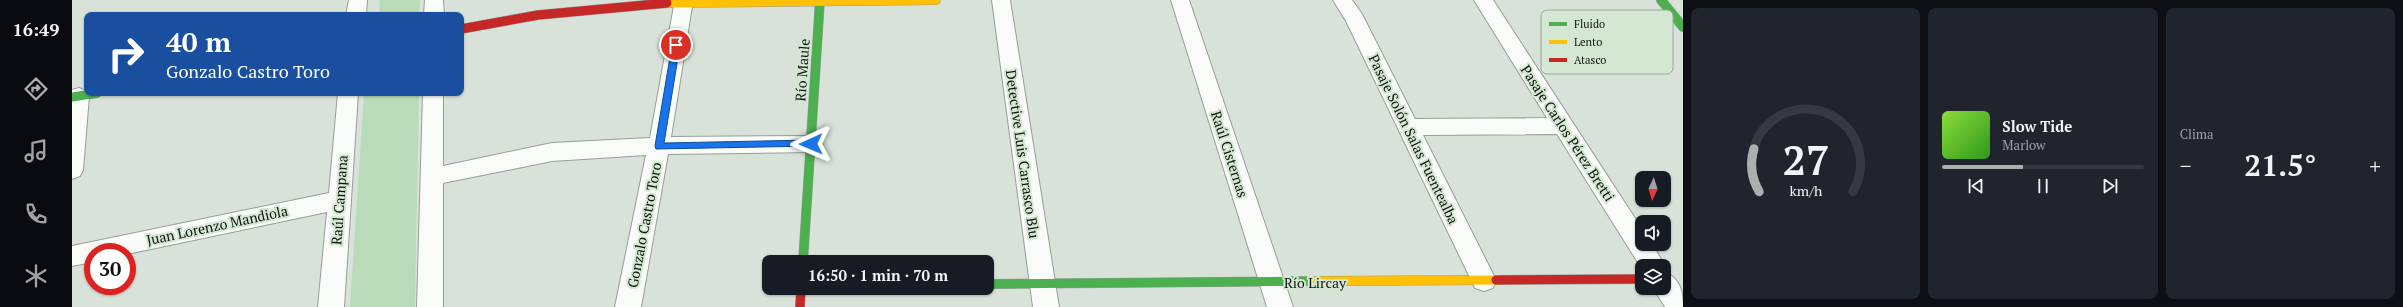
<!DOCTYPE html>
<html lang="es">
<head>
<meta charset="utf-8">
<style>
  body { margin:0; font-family:"PT Serif",serif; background:#20242c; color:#f1f3f6; height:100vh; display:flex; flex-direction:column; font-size:15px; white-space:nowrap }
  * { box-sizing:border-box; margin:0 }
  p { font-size:13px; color:#9ea1a6 }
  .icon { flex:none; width:22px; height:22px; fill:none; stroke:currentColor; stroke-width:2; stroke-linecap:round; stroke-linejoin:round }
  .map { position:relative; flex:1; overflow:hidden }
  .sheet { display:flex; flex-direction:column; gap:8px; padding:8px; background:#0d0f14; width:720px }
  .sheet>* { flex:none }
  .guide { position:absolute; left:12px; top:12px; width:380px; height:84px; border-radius:8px; box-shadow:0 1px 3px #0004; background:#1a4fa0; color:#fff; overflow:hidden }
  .needle { width:26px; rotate:184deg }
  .controls { position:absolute; left:1563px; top:171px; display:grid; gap:8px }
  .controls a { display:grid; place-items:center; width:36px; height:36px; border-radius:8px; background:#171b24; box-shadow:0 1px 3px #0004; font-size:20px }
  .speed { position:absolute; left:12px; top:243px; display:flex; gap:8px; font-size:20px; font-weight:700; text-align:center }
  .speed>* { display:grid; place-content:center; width:52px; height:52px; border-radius:50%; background:#171b24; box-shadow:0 1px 3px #0004; line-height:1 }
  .speed .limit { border:6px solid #d22; background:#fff; color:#111 }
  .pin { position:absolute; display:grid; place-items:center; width:34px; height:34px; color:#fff; margin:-17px; border:2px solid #fff; border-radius:50%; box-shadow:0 1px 4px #0007 }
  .me { position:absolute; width:44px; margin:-22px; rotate:269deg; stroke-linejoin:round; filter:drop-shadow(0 0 3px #0008) }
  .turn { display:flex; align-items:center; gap:14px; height:84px; padding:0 16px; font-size:18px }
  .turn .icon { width:52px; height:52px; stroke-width:2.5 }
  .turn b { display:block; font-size:28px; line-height:34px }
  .big { font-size:30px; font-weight:700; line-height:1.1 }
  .sheet .tile { flex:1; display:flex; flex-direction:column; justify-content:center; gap:6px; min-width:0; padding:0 14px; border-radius:8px; background:#20242c }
  .sheet .dial { align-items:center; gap:0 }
  .dial svg { height:104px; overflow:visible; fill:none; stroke:#363941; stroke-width:7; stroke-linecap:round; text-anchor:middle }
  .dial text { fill:#f1f3f6; stroke:none }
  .song { display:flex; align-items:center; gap:12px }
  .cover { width:48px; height:48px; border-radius:6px; background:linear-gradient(135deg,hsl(90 70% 55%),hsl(110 70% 35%)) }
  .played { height:4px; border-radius:2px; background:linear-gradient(90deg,#abafae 40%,#363941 40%) }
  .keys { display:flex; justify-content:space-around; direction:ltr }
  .heat { display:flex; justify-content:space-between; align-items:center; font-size:22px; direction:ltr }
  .sheet .tiles { flex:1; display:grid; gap:8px; grid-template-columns:repeat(3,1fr) }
  .trip { position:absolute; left:690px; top:255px; width:232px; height:40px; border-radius:8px; background:#171b24; box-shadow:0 1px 3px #0004; font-weight:700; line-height:40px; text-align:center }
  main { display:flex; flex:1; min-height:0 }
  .tabs { display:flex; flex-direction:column; width:72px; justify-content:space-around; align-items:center; background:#090b0e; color:#9ea1a6 }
  .tabs .icon { width:28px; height:28px }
  .tabs .on { color:#abafae }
  .tabs b { font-size:18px; color:#f1f3f6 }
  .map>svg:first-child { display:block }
</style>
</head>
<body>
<main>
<nav class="tabs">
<b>16:49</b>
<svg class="icon on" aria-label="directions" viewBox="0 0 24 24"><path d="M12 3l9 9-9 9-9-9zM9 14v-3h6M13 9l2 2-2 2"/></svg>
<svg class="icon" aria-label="music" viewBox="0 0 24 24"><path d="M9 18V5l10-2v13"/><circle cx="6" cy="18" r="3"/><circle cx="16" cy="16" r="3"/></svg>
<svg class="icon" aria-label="phone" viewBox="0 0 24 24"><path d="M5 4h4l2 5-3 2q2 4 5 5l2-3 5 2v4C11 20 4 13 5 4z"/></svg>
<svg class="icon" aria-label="climate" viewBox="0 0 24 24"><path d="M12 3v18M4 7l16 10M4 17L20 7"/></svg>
</nav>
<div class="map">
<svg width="1611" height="307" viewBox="0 0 1611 307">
  <rect width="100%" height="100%" fill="#d8e2d8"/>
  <path fill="#b9dbb9" d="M308,0H348L347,15H307Z
    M292,93H347L343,307H278Z"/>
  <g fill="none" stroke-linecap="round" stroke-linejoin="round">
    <g stroke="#979e97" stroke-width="2">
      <path id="street" d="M277,0H295L294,15H274Z
        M353,0H371L372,15H352Z
        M603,0H621L599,137L739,136L747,138L750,144L747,150L739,152L596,154L569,307H543L574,155L480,161L371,183V307H345L351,93H371V166L480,143L578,138Z
        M920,0H938L987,307H961Z
        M1099,0H1117L1221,307H1195Z
        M1261,0H1280L1290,14L1343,119L1475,118L1402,0H1421L1570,229V244H1580L1593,266L1592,268V266H1570V269L1485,134L1351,135L1424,280L1421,288L1412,291L1403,288L1274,21Z
        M7,88L14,91L17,96L11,170L8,176L0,179V90Z
        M266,93H286L272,307H246L255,212L55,254V252H21V262L0,266V246L257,193Z
        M1592,272C1608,278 1611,291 1611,307H1593L1583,291L1582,288H1592Z"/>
    </g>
    <g stroke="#979e97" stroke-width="10">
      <path id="fast" d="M1589,0L1611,27
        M0,97L25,93
        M731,262L748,0
        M915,284L1244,281"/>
    </g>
    <g stroke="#979e97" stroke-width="10">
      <path id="slow" d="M595,3L864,0
        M1244,281L1424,280"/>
    </g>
    <g stroke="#979e97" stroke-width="10">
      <path id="jam" d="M389,29L466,15L595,3
        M1424,280L1570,279
        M728,307L729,288"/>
    </g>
    <use href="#street" fill="#f9fbf9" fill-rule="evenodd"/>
    <use href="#fast" stroke="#4caf50" stroke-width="9"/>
    <use href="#slow" stroke="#ffc107" stroke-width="9"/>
    <use href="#jam" stroke="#c62828" stroke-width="9"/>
  </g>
  <path fill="#1a73e8" stroke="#114b97" d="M604,42L608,45L592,143L739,140L742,141V146L584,149L583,146L600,45Z"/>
  <g text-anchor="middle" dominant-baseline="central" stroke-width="4" stroke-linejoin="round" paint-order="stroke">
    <g font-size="14" fill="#0e140e" stroke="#d4e7d3">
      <text transform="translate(730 70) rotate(-86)">Río Maule</text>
      <text transform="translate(1496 133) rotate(57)">Pasaje Carlos Pérez Bretti</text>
      <text transform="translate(1342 139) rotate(64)">Pasaje Solón Salas Fuentealba</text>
      <text transform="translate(951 154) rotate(82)">Detective Luis Carrasco Blu</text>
      <text transform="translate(1158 154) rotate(72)">Raúl Cisternas</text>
      <text transform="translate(267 200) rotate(-86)">Raúl Campana</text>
      <text transform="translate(145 225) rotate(-12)">Juan Lorenzo Mandiola</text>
      <text transform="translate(572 225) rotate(-79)">Gonzalo Castro Toro</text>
      <text x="1243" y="282">Río Lircay</text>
    </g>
  </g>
  <rect x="1469" y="10" width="132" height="64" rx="6" fill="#d4e7d3" stroke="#99a898" stroke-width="1"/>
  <rect x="1477" y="22" width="18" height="4" fill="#4caf50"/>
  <rect x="1477" y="40" width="18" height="4" fill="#ffc107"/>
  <rect x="1477" y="58" width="18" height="4" fill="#c62828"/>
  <g font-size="11" fill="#0e140e">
    <text x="1502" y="28">Fluido</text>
    <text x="1502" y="46">Lento</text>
    <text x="1502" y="64">Atasco</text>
  </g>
</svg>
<div class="controls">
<a><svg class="needle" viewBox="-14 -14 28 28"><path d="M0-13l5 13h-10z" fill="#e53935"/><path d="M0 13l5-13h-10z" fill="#9ea1a6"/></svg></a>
<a><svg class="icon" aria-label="sound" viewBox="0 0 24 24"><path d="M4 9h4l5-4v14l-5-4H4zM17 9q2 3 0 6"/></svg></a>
<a><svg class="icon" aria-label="layers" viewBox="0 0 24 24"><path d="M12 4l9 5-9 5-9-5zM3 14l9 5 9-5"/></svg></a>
</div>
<div class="speed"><div class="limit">30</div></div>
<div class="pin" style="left:604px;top:45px;background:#d93025"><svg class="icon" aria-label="arrive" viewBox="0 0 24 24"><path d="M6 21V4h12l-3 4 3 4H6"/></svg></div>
<svg class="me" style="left:739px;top:144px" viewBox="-20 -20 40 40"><path d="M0-17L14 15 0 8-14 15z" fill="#1a73e8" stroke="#fff" stroke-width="4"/></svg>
<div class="trip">16:50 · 1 min · 70 m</div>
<div class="guide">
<div class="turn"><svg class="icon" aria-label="right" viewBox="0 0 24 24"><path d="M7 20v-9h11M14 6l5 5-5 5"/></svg><div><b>40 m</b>Gonzalo Castro Toro</div></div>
</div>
</div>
<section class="sheet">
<div class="tiles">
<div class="tile dial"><svg viewBox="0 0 100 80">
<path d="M14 69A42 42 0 1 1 86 69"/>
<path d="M14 69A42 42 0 0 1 10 36" stroke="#abafae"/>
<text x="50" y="56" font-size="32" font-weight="700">27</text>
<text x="50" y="72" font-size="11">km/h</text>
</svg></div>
<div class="tile">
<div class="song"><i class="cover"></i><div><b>Slow Tide</b><p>Marlow</p></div></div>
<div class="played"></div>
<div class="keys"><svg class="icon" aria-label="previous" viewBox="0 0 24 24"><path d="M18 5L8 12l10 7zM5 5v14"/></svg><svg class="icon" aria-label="pause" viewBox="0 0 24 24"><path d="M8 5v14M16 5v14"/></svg><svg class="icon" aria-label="next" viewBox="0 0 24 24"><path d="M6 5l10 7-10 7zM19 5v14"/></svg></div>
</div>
<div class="tile"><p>Clima</p>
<div class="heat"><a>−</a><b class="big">21.5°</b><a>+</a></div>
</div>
</div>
</section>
</main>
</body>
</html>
